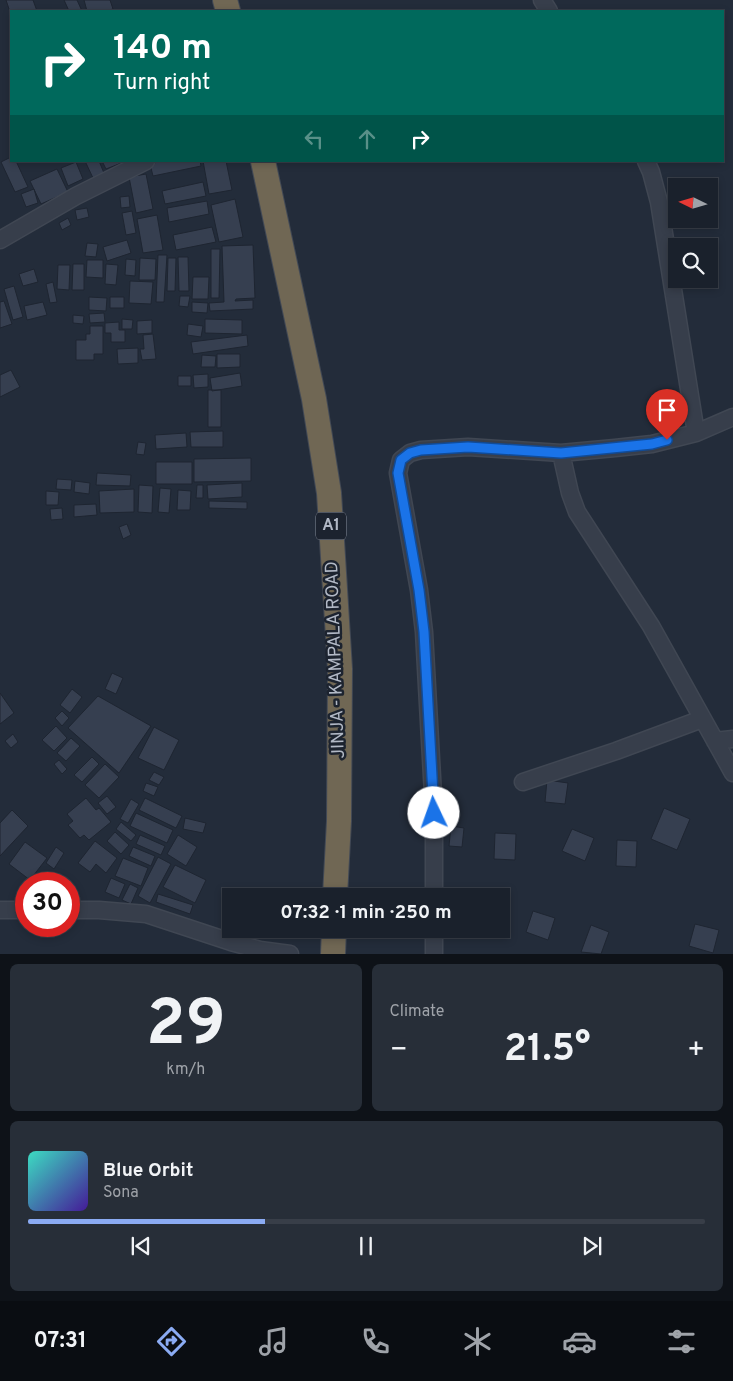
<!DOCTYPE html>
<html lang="en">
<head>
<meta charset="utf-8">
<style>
  body { margin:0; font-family:Overpass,sans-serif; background:#272e38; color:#f1f3f6; height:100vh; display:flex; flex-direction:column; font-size:19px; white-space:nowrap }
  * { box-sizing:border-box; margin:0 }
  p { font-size:16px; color:#9fa3a9 }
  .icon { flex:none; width:28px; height:28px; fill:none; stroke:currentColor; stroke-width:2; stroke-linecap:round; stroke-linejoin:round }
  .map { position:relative; height:954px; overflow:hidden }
  .details { display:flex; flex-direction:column; gap:10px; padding:10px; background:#0e1218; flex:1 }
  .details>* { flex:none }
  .banner { position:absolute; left:10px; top:10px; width:714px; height:152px; border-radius:0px; box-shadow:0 2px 8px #0003,0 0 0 1px #383e48; background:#00695c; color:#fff; overflow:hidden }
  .needle { width:32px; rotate:275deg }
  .controls { position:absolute; left:668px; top:178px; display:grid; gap:10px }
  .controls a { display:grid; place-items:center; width:50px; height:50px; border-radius:0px; background:#1a212c; box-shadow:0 2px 8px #0003,0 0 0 1px #383e48; font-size:25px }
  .speed { position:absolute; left:15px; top:872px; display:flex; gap:10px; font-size:25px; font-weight:700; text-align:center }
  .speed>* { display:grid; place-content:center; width:65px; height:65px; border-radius:50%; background:#1a212c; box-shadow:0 2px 8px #0003,0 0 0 1px #383e48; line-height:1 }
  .speed .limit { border:8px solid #d22; background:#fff; color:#111 }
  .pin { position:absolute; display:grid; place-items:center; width:42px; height:42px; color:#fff; margin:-51px -21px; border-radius:50% 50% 50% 0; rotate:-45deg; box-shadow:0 0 5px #0007 }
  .pin .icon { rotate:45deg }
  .me { position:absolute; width:55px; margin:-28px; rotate:357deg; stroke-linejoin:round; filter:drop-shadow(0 0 4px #0008) }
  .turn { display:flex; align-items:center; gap:18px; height:105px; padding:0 20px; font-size:22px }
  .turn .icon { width:65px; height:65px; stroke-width:2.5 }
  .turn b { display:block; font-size:35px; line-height:42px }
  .lanes { display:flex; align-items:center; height:48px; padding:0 20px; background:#0003; justify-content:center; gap:25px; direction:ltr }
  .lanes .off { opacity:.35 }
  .big { font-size:38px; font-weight:700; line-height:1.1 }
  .details .widget { flex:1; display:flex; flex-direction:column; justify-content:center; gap:8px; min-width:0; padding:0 18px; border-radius:8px; background:#272e38 }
  .details .dial { align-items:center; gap:0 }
  .dial b { font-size:65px; line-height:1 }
  .song { display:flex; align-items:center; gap:15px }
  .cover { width:60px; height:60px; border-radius:8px; background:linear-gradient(135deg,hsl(170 70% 55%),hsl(260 70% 35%)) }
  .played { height:5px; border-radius:2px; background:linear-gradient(90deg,#8babf3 35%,#383e48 35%) }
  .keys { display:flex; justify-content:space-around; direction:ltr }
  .heat { display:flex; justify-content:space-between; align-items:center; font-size:28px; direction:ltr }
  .details .tiles { flex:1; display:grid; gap:10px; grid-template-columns:1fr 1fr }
  .widget:last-child { grid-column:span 2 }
  .trip { position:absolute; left:222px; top:888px; width:288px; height:50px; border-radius:0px; background:#1a212c; box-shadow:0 2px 8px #0003,0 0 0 1px #383e48; font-weight:700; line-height:50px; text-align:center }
  .menu { display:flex; height:80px; justify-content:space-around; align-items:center; background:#0a0d12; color:#9fa3a9 }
  .menu .icon { width:35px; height:35px }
  .menu .on { color:#8babf3 }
  .menu b { font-size:22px; color:#f1f3f6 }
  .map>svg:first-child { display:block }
</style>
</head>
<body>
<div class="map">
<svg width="733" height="954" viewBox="0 0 733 954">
  <rect width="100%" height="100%" fill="#232c3a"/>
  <path fill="#363f50" stroke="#1e2531" d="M6,0H33L37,11H11V15Z
    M64,0H77L82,11H69Z
    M84,0H110L113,9L105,11H87Z
    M11,157V161H16L28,187L15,192L1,162Z
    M85,161H99L104,173L93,178Z
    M102,161H123L124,162L106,169Z
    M162,161H200L201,166L153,176L150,164Z
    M203,161H226L232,190L209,194Z
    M76,162L83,179L68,186L61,168Z
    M57,169L68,192L41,204L30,181Z
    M146,174L153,209L136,213L129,177Z
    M203,182L206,196L165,204L162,191Z
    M34,189L38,203L26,207L21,194Z
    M129,196L130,207L121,208L120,197Z
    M235,199L243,237L219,242L211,205Z
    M207,201L209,214L169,222L167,208Z
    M87,208L89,217L77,220L75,210Z
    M132,211L136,233L126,235L122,213Z
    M157,215L163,250L143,253L137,219Z
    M68,218L71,225L62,230L59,223Z
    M212,227L216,242L176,250L173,235Z
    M127,240L131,253L107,261L103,247Z
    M87,243L98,244L96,257L85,256Z
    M253,245L255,298L236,299L235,301L253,300V309L210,311L209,303L224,302L222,246Z
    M211,249H220L219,298H211Z
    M158,255H167L164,302H156Z
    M178,257H188L189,291H179Z
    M140,258L156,259L155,280H139Z
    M168,258H176L175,291H167Z
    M126,259L136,260L135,276L125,275Z
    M87,260H103V278L86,277Z
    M73,264H84V290H72Z
    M106,264L118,265L116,285L105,284Z
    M58,265H70L69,290L57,289Z
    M34,269L38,282L23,286L19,274Z
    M193,277H209L208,299H192Z
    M130,281L153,282L151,304L129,303Z
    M53,282L57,302L50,303L46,284Z
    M14,286L23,317L13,320L4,289Z
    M180,296H190L188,307L179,306Z
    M89,297L107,298L106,311L89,310Z
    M110,297H124V308H110Z
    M4,301L12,324L0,328V302Z
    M43,302L47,315L27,320L24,306Z
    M192,302L208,303L207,313L192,312Z
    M104,313L105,322L90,323L89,314Z
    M73,315L84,316L83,324L73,323Z
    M122,319L133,320L132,329H122Z
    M205,319L242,320V334L205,333Z
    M152,320V333L137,334V321Z
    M119,322V330H125V342H111V333H105V323Z
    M188,324L203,326L201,337L187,335Z
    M90,326H103V354H94V360H76V340H86V334H90Z
    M153,334L156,359L142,360L140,349H144L143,335Z
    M247,335L248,346L193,354L191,342Z
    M138,348V363L118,364L117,349Z
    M217,354H240V367L217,368Z
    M202,355L216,356L215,367H201Z
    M11,370L20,387L0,397V375Z
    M240,373L242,386L212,391L210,378Z
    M208,374V387L194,388L193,375Z
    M178,376H191V386H178Z
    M208,390H221V427H208Z
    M223,431V447H191L190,432Z
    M186,433L187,447L156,449L155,435Z
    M138,442L146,443L144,455L136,454Z
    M251,458V481L194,482V459Z
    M156,462H192V484H156Z
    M97,473L131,475L130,486L96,485Z
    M57,479L72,480L71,490L56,489Z
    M75,481L90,483L89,494L74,492Z
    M242,483V497L208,499L207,485Z
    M139,485L153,486L152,513L138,512Z
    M197,485H203V498H196Z
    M160,488L171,489L169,513L158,512Z
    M134,489V512L100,513L99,491Z
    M178,490L191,491L190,510H177Z
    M46,491L59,492L58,505H46Z
    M209,501L247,502V509L209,508Z
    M96,504L97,515L74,517V505Z
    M62,508L63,519L51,520L50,509Z
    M127,524L131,535L123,539L119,527Z
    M112,673L123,678L116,694L105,689Z
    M72,689L82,697L70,713L60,705Z
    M0,693L14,713L0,724Z
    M98,696L151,726L119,773L68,728Z
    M62,711L69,718L62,726L55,718Z
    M56,726L67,738L54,751L42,740Z
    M154,727L179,740L164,770L138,758Z
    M13,734L18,742L11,748L5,741Z
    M71,738L80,746L66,761L57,753Z
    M92,757L99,764L82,782L74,775Z
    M59,760L67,769L62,774L54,764Z
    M105,764L119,777L99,798L85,785Z
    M154,772L164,777L159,785L149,780Z
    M547,780L568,783L565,804L545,802Z
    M146,783L158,787L154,796L143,791Z
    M107,796L116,807L107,814L98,803Z
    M86,798L96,810L99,808L111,822L89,840L84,835L80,838L68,825L73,821L67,814Z
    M145,798L182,816L176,828L139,810Z
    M131,799L139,804L128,823L120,819Z
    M664,808L690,819L677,850L651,839Z
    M12,810L28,826L0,856V823Z
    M136,813L173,830L167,843L130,826Z
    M185,818L206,823L203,833L183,829Z
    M121,822L136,835L131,841L116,829Z
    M451,826L464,828L462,847L449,846Z
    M572,829L594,838L585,861L562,851Z
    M115,832L129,845L121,854L107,841Z
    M495,833L516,834L515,860L494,859Z
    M140,835L165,846L161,855L136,844Z
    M178,835L197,847L186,866L167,854Z
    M617,840L637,841L636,867L616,866Z
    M95,841L117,858L106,873L96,864L90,872L78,863Z
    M25,842L47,858L30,880L9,864Z
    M56,847L64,853L54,869L46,863Z
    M133,847L155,856L151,866L129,856Z
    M158,857L171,864L150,903L138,896Z
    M123,858L148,868L141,886L115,876Z
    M175,865L206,880L195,903L163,887Z
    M111,878L125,884L119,898L105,892Z
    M130,884L138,888L131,904L122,900Z
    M158,894L193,905L190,914L156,902Z
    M533,911L555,918L548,940L526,932Z
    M695,924L719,930L713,953L689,946Z
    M591,925L609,932L601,954L581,952Z"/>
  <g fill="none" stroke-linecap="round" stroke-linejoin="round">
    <g stroke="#404753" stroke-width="19">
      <path id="minor" d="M542,0L549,11
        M646,161L651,172L659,202L696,433
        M0,240L76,196L146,161
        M561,453L570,493L577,512L651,626L733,773
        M715,741L733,739
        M523,782L616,751L702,719
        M434,896V813L424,632L419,590L398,473L401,460L410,453L421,450L468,447L561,453L615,448L652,444L696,433L733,417
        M0,910H26
        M69,910H99L146,914L231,942L260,950L290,954
        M434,954V929"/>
    </g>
    <g stroke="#424955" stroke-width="26">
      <path id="highway" d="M225,0L228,11
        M263,161L314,399L329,493L340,669L339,821L335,896
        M333,954L334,929"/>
    </g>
    <use href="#minor" stroke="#373e4b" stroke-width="16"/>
    <use href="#highway" stroke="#706754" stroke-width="24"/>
  </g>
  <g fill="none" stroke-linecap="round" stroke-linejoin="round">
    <g stroke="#114b97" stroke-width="12">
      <path id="route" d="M434,813L424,632L419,590L398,473L401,460L410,453L421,450L468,447L561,453L652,444L667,440"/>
    </g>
    <use href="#route" stroke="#1a73e8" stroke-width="9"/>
  </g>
  <g text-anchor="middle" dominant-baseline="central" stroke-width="5" stroke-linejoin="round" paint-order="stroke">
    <rect fill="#1c232f" stroke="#858c99" stroke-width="1" x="316" y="512.5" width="30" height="27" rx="4"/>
    <g font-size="16" font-weight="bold" fill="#b2b9c6">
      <text x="331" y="526">A1</text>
    </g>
    <g font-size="18" fill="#b2b9c6" stroke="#1c232f">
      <text transform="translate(336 660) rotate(-92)">JINJA - KAMPALA ROAD</text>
    </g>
  </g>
</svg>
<div class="controls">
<a><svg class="needle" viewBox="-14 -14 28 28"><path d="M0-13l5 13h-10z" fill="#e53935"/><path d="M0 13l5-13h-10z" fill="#9fa3a9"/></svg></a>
<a><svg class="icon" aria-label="search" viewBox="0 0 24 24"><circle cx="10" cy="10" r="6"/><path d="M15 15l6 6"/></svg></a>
</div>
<div class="speed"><div class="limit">30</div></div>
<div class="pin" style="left:667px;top:440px;background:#d93025"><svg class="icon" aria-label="arrive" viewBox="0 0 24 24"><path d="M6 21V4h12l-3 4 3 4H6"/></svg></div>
<svg class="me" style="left:434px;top:813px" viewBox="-20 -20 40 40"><circle r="19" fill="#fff"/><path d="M0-13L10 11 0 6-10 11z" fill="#1a73e8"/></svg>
<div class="trip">07:32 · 1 min · 250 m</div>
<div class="banner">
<div class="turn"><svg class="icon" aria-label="right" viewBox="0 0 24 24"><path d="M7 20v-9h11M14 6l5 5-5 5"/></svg><div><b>140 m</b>Turn right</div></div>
<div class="lanes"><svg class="icon off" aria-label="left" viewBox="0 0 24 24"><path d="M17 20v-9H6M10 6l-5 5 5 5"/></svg><svg class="icon off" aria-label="ahead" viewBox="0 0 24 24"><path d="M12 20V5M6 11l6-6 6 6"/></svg><svg class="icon" aria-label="right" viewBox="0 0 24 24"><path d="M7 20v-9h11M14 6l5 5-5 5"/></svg></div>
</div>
</div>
<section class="details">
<div class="tiles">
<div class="widget dial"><b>29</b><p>km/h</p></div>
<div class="widget"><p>Climate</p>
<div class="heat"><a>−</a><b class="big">21.5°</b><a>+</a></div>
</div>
<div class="widget">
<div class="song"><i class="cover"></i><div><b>Blue Orbit</b><p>Sona</p></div></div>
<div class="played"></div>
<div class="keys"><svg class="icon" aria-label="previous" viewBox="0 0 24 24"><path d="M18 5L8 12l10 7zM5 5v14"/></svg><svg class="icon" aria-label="pause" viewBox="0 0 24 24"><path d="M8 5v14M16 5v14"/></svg><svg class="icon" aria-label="next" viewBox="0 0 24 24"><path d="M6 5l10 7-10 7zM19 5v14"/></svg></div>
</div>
</div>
</section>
<nav class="menu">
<b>07:31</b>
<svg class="icon on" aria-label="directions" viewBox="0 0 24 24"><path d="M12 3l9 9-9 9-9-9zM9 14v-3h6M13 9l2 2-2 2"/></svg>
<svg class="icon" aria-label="music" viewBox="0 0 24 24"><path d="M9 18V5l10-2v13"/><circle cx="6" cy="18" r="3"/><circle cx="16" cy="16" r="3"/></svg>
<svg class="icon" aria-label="phone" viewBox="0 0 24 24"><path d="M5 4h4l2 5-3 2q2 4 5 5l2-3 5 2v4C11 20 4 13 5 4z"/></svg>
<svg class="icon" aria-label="climate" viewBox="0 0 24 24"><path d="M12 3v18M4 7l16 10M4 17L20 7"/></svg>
<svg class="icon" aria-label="car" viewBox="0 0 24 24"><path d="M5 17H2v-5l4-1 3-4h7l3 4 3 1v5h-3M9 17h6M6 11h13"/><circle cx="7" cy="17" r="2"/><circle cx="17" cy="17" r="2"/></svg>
<svg class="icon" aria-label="filters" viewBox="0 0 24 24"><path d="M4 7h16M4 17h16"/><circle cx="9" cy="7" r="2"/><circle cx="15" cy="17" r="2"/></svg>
</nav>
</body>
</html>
